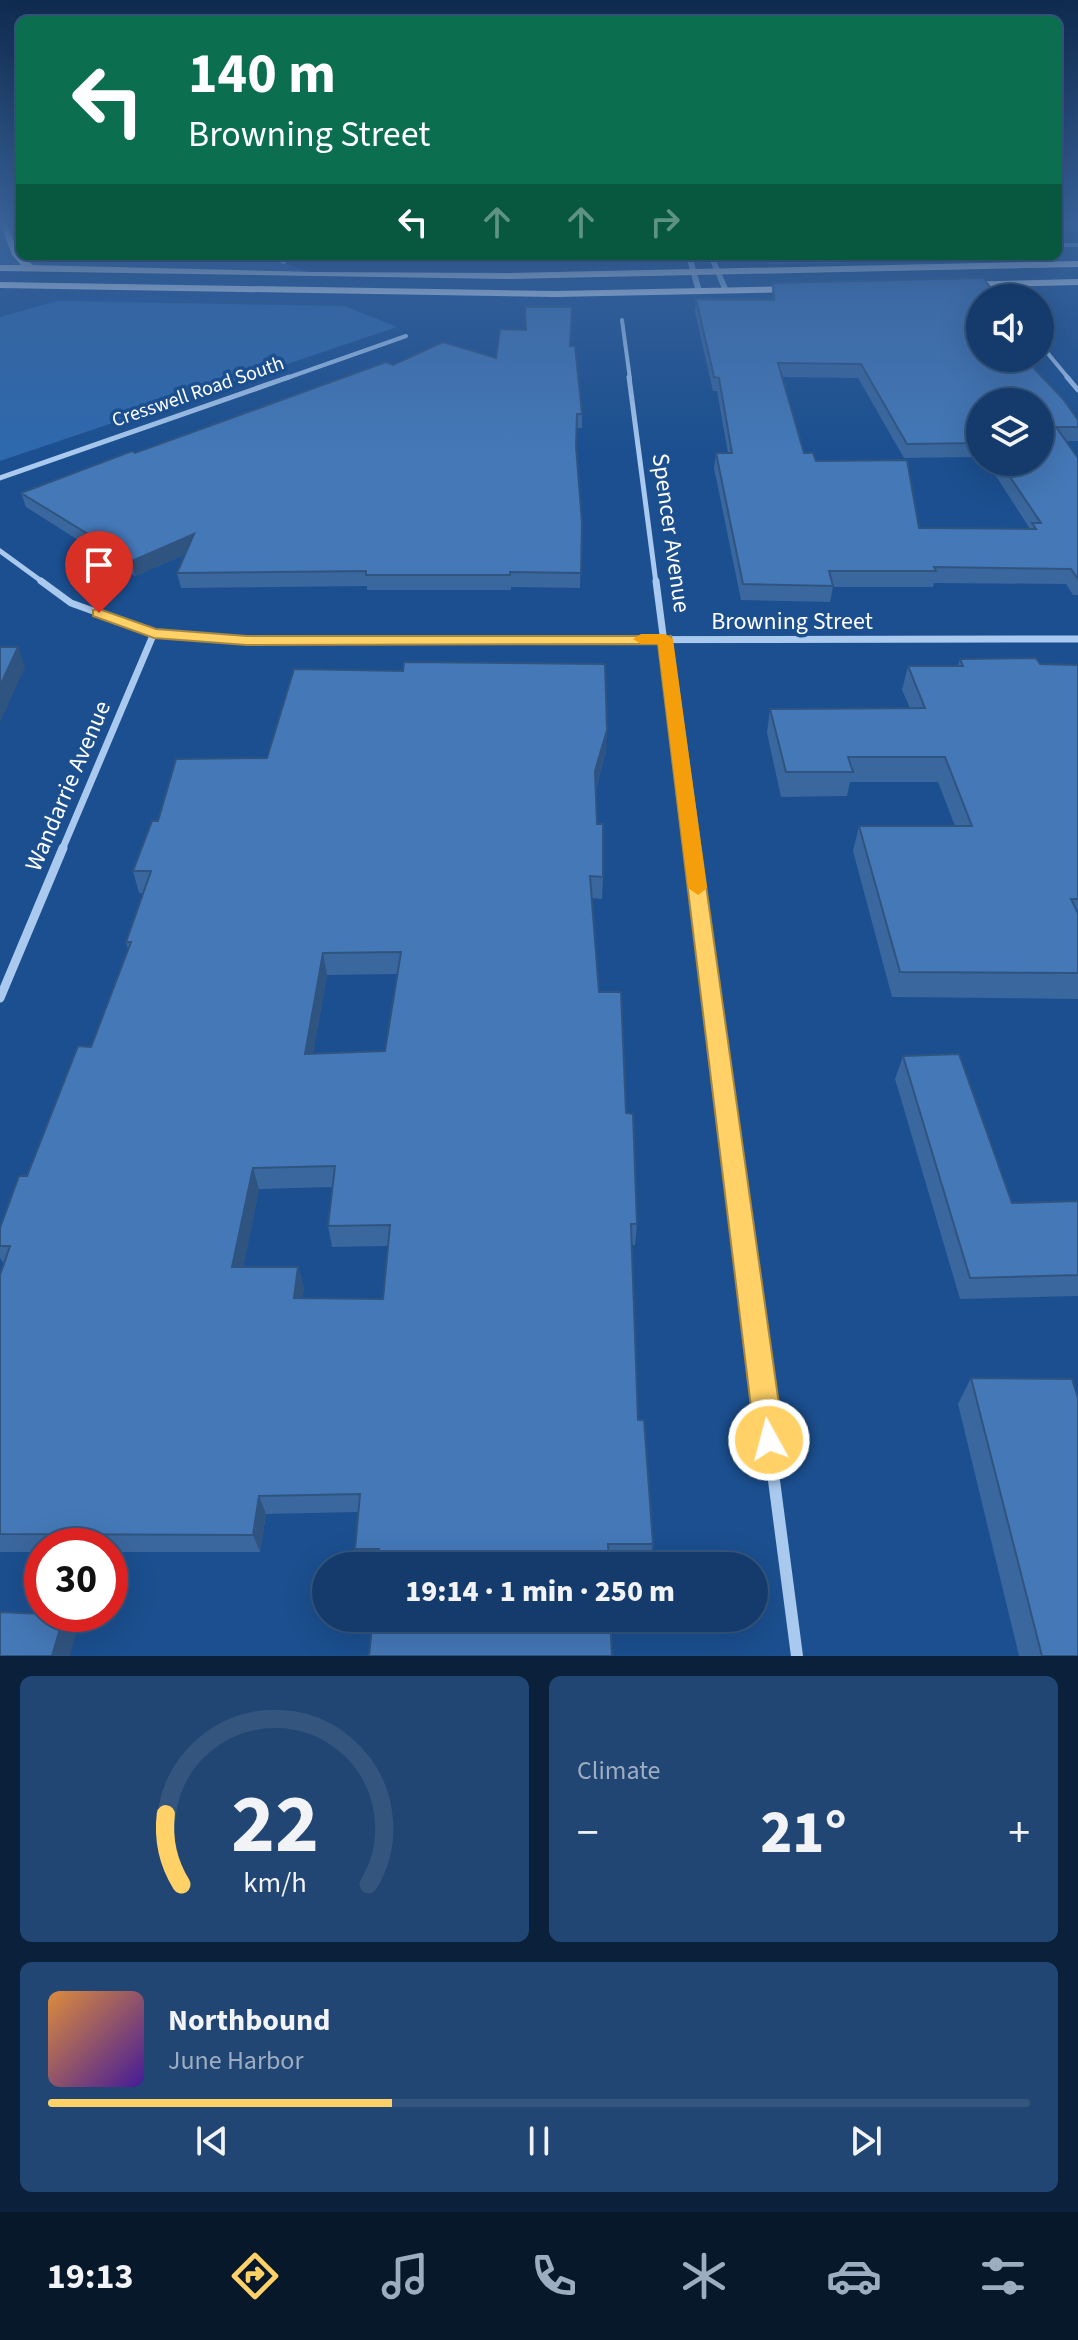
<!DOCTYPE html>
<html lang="en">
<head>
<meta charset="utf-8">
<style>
  body { margin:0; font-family:"Source Sans 3",sans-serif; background:#214673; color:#f1f3f6; height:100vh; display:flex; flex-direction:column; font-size:30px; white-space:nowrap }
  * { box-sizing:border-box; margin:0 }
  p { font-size:26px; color:#9dadc1 }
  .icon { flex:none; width:44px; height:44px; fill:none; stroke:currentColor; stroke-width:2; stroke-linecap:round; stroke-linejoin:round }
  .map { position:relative; height:1656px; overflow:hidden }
  .drawer { display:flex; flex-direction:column; gap:20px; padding:20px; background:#0b203b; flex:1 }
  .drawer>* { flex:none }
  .banner { position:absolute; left:16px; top:16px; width:1046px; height:244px; border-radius:12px; box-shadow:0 8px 32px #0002,0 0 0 2px #33557e; background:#0b6e4f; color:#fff; overflow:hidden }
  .controls { position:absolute; left:966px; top:284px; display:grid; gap:16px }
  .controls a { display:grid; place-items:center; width:88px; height:88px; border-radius:50%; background:#143b6b; box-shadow:0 8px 32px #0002,0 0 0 2px #33557e; font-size:40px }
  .speed { position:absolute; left:24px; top:1528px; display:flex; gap:16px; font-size:40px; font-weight:700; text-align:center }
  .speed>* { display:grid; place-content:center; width:104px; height:104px; border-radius:50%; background:#143b6b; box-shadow:0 8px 32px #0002,0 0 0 2px #33557e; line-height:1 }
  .speed .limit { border:12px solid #d22; background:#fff; color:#111 }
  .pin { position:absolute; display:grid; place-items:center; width:68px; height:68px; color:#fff; margin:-82px -34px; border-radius:50% 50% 50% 0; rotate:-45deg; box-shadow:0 0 8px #0007 }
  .pin .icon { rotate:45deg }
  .me { position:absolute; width:88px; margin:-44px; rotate:353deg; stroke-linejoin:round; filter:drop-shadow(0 0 6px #0008) }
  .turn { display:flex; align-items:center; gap:28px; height:168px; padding:0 40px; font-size:36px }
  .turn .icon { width:104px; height:104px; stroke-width:2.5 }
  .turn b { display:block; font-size:56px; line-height:68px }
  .lanes { display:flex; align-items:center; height:76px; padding:0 40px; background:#0003; justify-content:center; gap:40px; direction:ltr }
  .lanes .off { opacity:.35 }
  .big { font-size:60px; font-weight:800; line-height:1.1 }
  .drawer .widget { flex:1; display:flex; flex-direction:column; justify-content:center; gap:12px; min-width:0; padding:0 28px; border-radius:12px; background:#214673 }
  .drawer .dial { align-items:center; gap:0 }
  .dial svg { height:208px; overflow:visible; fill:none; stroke:#33557e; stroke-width:7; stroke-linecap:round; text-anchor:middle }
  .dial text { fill:#f1f3f6; stroke:none }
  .song { display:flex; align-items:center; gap:24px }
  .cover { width:96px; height:96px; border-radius:12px; background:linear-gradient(135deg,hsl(30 70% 55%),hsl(260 70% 35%)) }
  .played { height:8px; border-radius:4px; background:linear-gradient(90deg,#ffd166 35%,#33557e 35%) }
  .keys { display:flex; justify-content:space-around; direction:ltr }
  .heat { display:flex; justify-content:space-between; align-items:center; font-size:44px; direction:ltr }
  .drawer .tiles { flex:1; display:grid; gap:20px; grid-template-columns:1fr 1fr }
  .widget:last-child { grid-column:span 2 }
  .trip { position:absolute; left:312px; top:1552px; width:456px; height:80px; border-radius:40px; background:#143b6b; box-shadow:0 8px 32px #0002,0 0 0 2px #33557e; font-weight:800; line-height:80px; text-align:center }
  .dock { display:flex; height:128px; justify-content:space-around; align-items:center; background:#08182b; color:#9dadc1 }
  .dock .icon { width:56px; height:56px }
  .dock .selected { color:#ffd166 }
  .dock b { font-size:36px; color:#f1f3f6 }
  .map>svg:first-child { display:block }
</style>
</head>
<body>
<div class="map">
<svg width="1078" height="1656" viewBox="0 0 1078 1656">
  <rect width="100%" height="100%" fill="#1b4f8f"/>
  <path fill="#2e69ad" d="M6,222H20V256H268L315,275L0,268V230Z
    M57,301L345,306L397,327L0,461V317Z"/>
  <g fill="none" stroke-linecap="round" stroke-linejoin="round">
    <path stroke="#a9c9ee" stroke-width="4" d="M1058,245H1078
      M268,256L284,262
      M622,320L630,379
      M1040,344L1069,379
      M284,379L406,336"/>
    <path stroke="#a9c9ee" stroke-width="5" d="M629,377L656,583
      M1067,377L1078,390
      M0,478L289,377
      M0,551L44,583"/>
    <path stroke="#a9c9ee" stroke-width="7" d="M41,581L71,603L154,633L247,640L1078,639
      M656,581L691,850
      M62,850L154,633"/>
    <path stroke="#a9c9ee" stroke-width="9" d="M691,848L737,1200
      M0,998L63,848"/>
    <path stroke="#a9c9ee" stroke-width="12" d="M737,1198L797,1656"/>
    <path fill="#a9c9ee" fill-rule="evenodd" d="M686,256H692L703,294L696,292Z
      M708,256H714L730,293L723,291Z"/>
    <path fill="#f0f6ff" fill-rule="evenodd" d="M0,223H6L20,256L33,265L315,272L506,273L1078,261V267L506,279L0,271V265H21L12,255Z
      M1078,279V285L960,288L955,285L960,282Z
      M0,282L555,291L800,286L805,289L800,292L555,297L0,288Z"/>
  </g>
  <path fill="#3a679d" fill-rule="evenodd" d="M1058,222H1078V232H1058Z
    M337,256H481L457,257L456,260H362L353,262Z
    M768,256H958L957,261L769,264Z
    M773,283L980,298V358L1078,420V441H1066L1078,458V595H1073L1066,584L934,583L933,587H833L830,602L741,600L714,468L716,453H728L717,391H713L695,312L696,299L772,300ZM782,377L858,378L904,458L980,457V402L1040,462H987L1030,529L919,528L804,453Z
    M571,346L582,414V428H577V448L582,523L580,588L511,587V590H367V586L181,588L177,573L186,554L135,576L26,507L21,493L135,453L393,365L496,358Z
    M960,659L1040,664L1078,665V999L892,997L853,851L859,826H955L938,782H850L847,796L781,797L767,733L770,709L910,708L902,690L908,666H958Z
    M606,751L596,788L597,824L603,877L602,899L592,898L599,992L626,1113L637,1224L635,1245H632L638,1420L653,1544L650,1560L609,1561V1566H360L355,1549L358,1512L266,1514L260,1552H110V1546H42V1552H0V1275L4,1264L0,1258V1228L27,1176L91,1047L128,949L126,942L143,893H139L133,871L158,821ZM397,974L385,1051L313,1053L327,975ZM332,1187L328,1226L332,1247L388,1246L383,1299L302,1298L304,1288L298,1267H243L259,1189Z
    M903,1056L1012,1203L1078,1201V1296L960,1299L895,1079Z
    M971,1378L1078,1656H1019L958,1404Z"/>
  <path fill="#305480" d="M353,256H362V260L353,262Z
    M194,534L197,549L135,576L132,561Z
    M18,647L25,667L0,723V686Z
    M607,730L606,751L594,793L595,771Z
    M323,953L327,975L309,1075L305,1054Z
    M253,1168L259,1189L239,1288L232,1267Z
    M298,1267L304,1288L299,1318L294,1298Z
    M259,1496L266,1514L260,1552L253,1535Z
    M64,1615L77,1631L70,1656H52Z"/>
  <path fill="#4478b7" stroke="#305480" stroke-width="2" fill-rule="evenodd" d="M983,278L999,298H980V358H1024L1063,399L1078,420V427H1056L1078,458V579L1071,569L934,567L936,571H829L833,586L743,584L716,453H732L719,378L714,377L696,299L774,300L773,283ZM778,363L861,364L907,444L980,443V402H1040V462H1000L1041,523H1032L1036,529L919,528L907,460L816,461L813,453H804Z
    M525,307H572L570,346H575L582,414H577L576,446L582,523L581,573L510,572V575H366V571L177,573L194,534L132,561L21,493L132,451L135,453L386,362L393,365L443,342L496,358L500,329L526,330Z
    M0,647H18L0,686Z
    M1036,658L1040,664L1078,665V899H1071L1078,913V973L900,972L859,826H972L945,757H848L853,772H786L770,709L925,708L908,666H963L960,659Z
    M404,662L605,664L607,730L595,771L597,824H603V877L590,876L599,992H621L626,1113L633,1114L637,1224H631L638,1420H644L653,1544H608L609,1566H378L379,1549H355L360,1494L259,1496L253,1535L0,1534V1275L10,1246H0V1228L19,1176H27L78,1046L91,1047L131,942H126L151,871H133L152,821H158L176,759L267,758L294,669L403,671ZM401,952L385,1051L305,1054L323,953ZM335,1166L328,1226L390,1225L383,1299L294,1298L298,1267H232L253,1168Z
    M959,1054L1012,1203L1078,1201V1275L970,1278L903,1056Z
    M971,1378L1072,1379L1078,1398V1656H1042Z
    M0,1612L64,1615L52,1656H0Z
    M373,1618H610L612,1656H369Z"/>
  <linearGradient id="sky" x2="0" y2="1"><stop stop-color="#0f2b4f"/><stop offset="0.49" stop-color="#39639b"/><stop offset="1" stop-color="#39639b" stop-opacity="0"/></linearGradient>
  <rect width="1078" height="454" fill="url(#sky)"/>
  <path fill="#ffd166" stroke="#a68842" stroke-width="2" d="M99,609L156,629L247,636H671L784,1440L779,1450L769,1454L759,1450L755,1440L658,644L247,645L154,638L93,616V610Z"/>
  <path fill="#f59e0b" d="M665,634L673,639L707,888L698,895L688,888L658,644H641L633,639L641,634Z"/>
  <g text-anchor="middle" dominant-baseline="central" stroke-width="7" stroke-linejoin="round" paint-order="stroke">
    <g font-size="20" fill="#fff" stroke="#1b4f8f">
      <text transform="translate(198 392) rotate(-19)">Cresswell Road South</text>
    </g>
    <g font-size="24" fill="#fff" stroke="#1b4f8f">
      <text transform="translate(671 533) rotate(82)">Spencer Avenue</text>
      <text x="792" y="621">Browning Street</text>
      <text transform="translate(68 786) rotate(-67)">Wandarrie Avenue</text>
    </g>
  </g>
</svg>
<div class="controls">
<a><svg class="icon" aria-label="sound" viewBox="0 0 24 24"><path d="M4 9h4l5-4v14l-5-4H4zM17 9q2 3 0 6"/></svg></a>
<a><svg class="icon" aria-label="layers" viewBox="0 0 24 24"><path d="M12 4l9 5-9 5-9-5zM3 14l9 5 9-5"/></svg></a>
</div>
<div class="speed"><div class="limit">30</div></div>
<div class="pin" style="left:99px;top:613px;background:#d93025"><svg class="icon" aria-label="arrive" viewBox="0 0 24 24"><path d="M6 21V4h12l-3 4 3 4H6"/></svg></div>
<svg class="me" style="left:769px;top:1440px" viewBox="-20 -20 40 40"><circle r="17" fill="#ffd166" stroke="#fff" stroke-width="3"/><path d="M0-11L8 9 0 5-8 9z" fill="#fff"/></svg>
<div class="trip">19:14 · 1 min · 250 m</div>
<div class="banner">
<div class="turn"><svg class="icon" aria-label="left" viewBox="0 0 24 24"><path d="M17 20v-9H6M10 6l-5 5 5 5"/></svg><div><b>140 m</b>Browning Street</div></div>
<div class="lanes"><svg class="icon" aria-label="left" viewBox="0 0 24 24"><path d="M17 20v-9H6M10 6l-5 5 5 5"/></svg><svg class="icon off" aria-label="ahead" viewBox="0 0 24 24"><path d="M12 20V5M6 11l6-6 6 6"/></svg><svg class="icon off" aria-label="ahead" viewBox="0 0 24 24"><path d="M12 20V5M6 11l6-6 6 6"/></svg><svg class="icon off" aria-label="right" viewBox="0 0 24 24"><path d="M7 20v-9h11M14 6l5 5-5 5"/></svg></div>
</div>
</div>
<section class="drawer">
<div class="tiles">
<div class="widget dial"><svg viewBox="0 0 100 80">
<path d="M14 69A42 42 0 1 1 86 69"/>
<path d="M14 69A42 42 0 0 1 8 42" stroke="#ffd166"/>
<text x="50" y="56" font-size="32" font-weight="700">22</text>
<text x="50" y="72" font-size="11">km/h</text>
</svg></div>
<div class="widget"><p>Climate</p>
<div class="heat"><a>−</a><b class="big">21°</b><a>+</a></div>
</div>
<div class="widget">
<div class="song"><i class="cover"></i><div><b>Northbound</b><p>June Harbor</p></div></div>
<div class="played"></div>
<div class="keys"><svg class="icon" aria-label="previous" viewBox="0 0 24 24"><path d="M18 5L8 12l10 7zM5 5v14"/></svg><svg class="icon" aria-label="pause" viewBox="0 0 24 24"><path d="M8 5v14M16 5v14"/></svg><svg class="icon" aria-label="next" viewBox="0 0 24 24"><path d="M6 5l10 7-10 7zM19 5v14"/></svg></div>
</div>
</div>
</section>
<nav class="dock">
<b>19:13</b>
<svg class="icon selected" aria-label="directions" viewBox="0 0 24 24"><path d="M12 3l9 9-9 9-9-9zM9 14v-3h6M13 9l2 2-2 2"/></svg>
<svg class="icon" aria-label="music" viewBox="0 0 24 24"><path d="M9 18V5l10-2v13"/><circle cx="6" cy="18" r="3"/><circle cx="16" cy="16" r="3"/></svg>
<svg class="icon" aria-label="phone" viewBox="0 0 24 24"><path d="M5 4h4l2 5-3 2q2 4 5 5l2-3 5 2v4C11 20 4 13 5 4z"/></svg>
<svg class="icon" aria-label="climate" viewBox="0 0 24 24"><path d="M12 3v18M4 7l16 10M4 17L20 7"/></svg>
<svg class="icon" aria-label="car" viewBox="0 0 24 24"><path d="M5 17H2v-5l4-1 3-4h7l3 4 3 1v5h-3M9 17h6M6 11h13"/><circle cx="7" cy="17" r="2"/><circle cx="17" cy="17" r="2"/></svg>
<svg class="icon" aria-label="filters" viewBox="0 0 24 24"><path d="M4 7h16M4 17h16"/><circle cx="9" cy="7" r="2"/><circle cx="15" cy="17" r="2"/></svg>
</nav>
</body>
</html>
